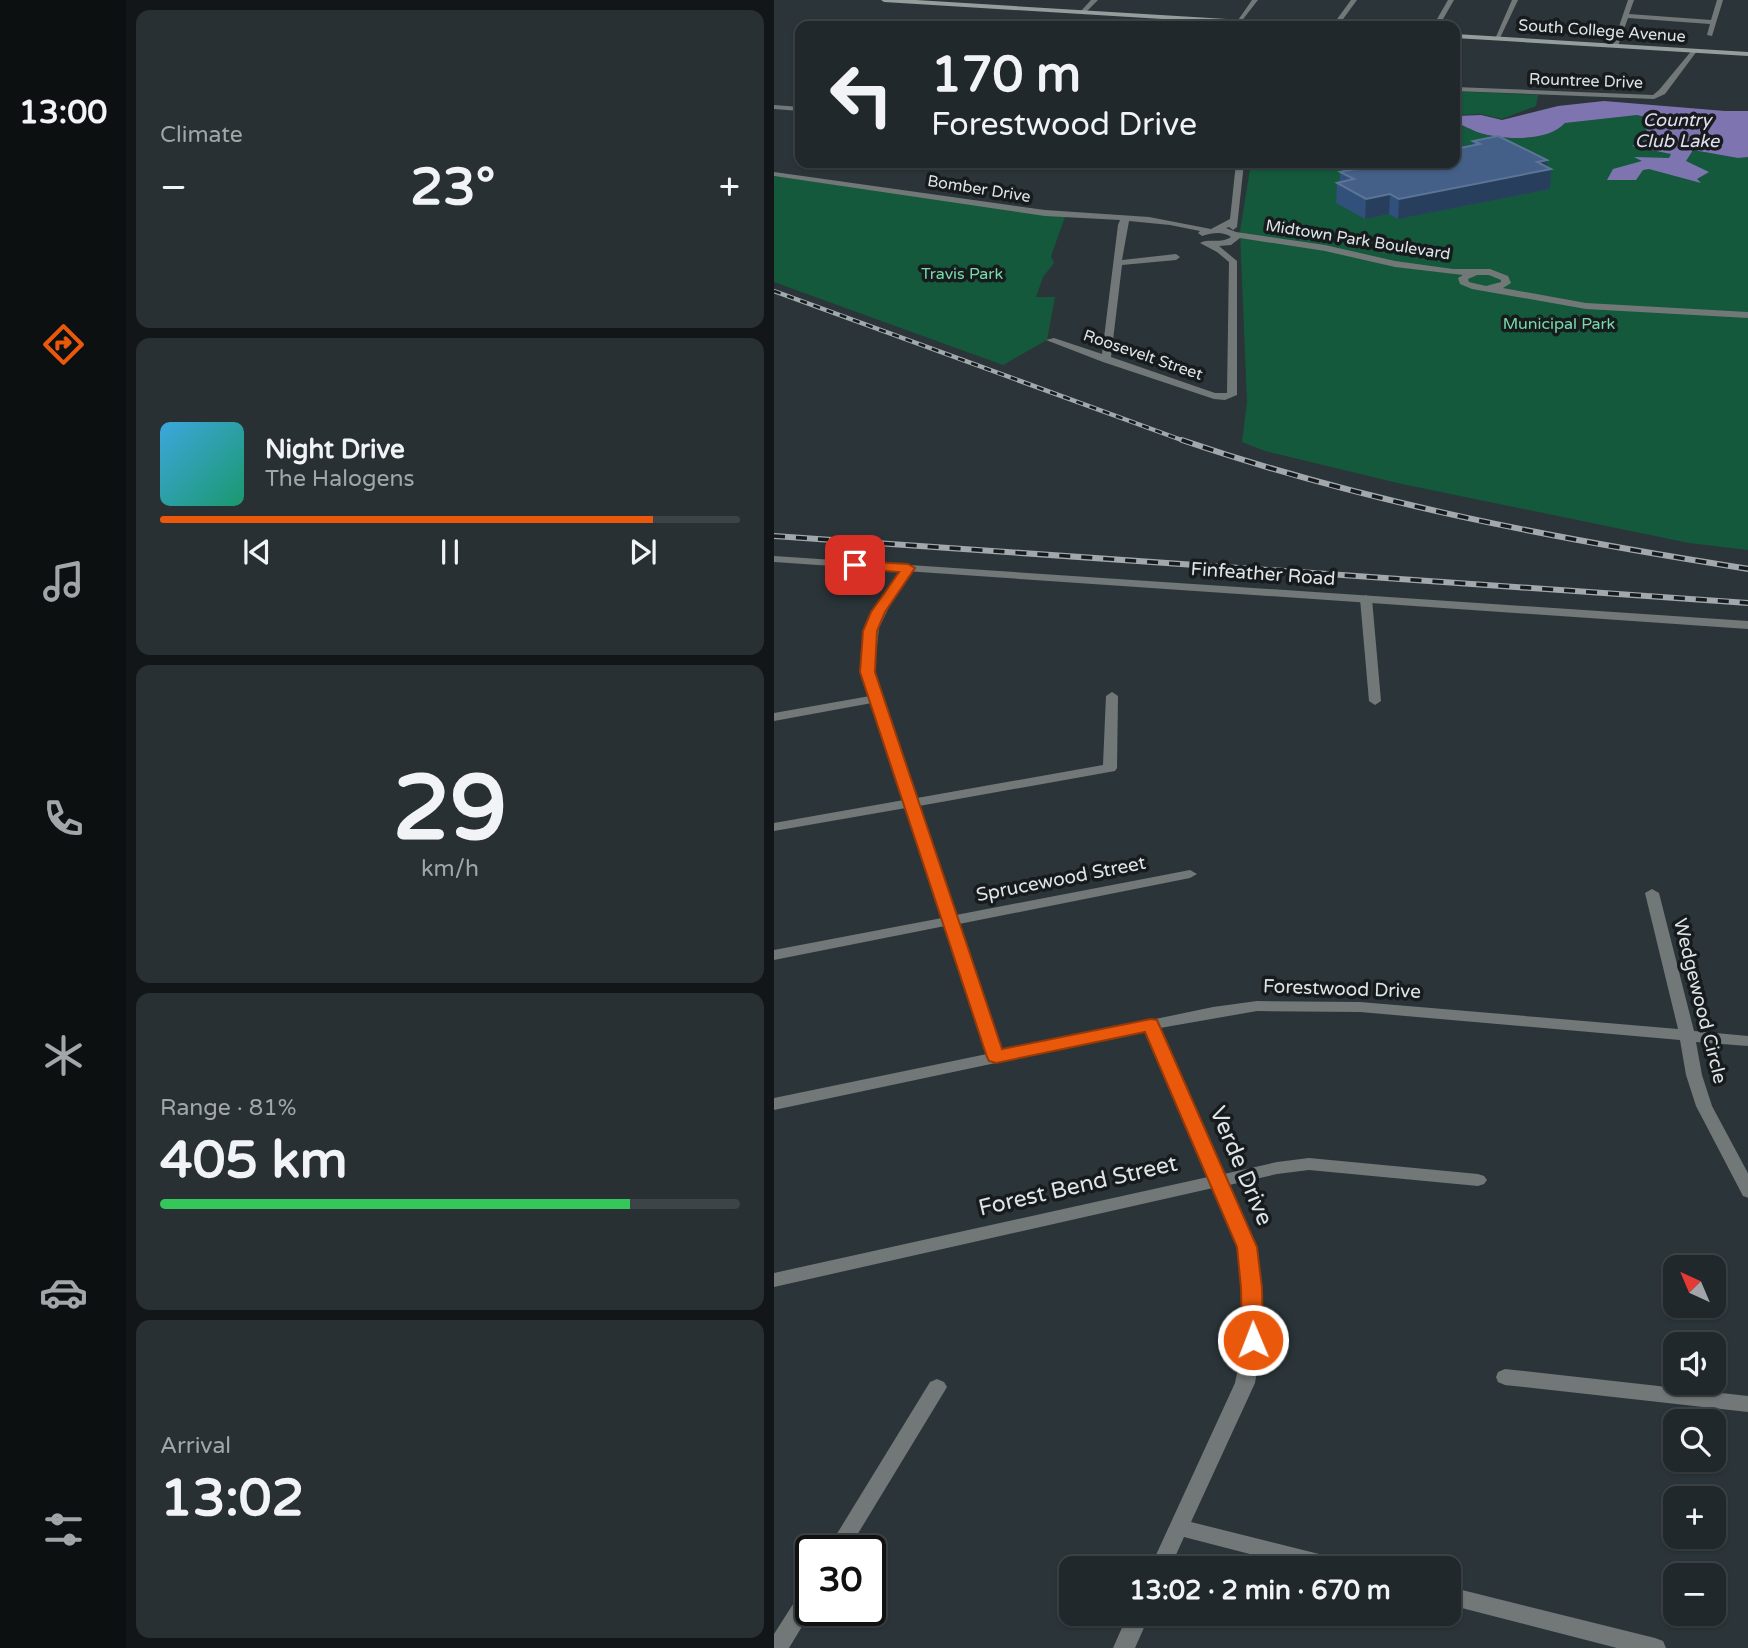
<!DOCTYPE html>
<html lang="en">
<head>
<meta charset="utf-8">
<style>
  body { margin:0; font-family:"Varela Round",sans-serif; background:#283033; color:#f1f3f6; height:100vh; display:flex; flex-direction:column; font-size:26px; white-space:nowrap }
  * { box-sizing:border-box; margin:0 }
  p { font-size:23px; color:#a2a6a9 }
  .icon { flex:none; width:38px; height:38px; fill:none; stroke:currentColor; stroke-width:2; stroke-linecap:round; stroke-linejoin:round }
  .map { position:relative; flex:1; overflow:hidden }
  .panel { display:flex; flex-direction:column; gap:10px; padding:10px; background:#121618; width:648px }
  .panel>* { flex:none }
  .banner { position:absolute; left:21px; top:21px; width:665px; height:147px; border-radius:14px; box-shadow:0 2px 5px #0004,0 0 0 2px #3d4447; background:#20282b; color:#f1f3f6; overflow:hidden }
  .needle { width:46px; rotate:316deg }
  .tools { position:absolute; left:889px; top:1255px; display:grid; gap:14px }
  .tools a { display:grid; place-items:center; width:63px; height:63px; border-radius:14px; background:#20282b; box-shadow:0 2px 5px #0004,0 0 0 2px #3d4447; font-size:35px }
  .speed { position:absolute; left:21px; top:1535px; display:flex; gap:14px; font-size:35px; font-weight:700; text-align:center }
  .speed>* { display:grid; place-content:center; width:91px; height:91px; border-radius:50%; background:#20282b; box-shadow:0 2px 5px #0004,0 0 0 2px #3d4447; line-height:1 }
  .speed .limit { border:4px solid #111; border-radius:10px; background:#fff; color:#111 }
  .pin { position:absolute; display:grid; place-items:center; width:60px; height:60px; color:#fff; margin:-30px; border-radius:14px; box-shadow:0 4px 10px #0006 }
  .me { position:absolute; width:77px; margin:-38px; rotate:359deg; stroke-linejoin:round; filter:drop-shadow(0 0 5px #0008) }
  .turn { display:flex; align-items:center; gap:24px; height:147px; padding:0 21px; font-size:32px }
  .turn .icon { width:91px; height:91px; stroke-width:2.5 }
  .turn b { display:block; font-size:49px; line-height:60px }
  .big { font-size:52px; font-weight:700; line-height:1.1 }
  .panel .card { flex:1; display:flex; flex-direction:column; justify-content:center; gap:10px; min-width:0; padding:0 24px; border-radius:14px; background:#283033 }
  .panel .dial { align-items:center; gap:0 }
  .dial b { font-size:91px; line-height:1 }
  .song { display:flex; align-items:center; gap:21px }
  .cover { width:84px; height:84px; border-radius:10px; background:linear-gradient(135deg,hsl(200 70% 55%),hsl(160 70% 35%)) }
  .played { height:7px; border-radius:4px; background:linear-gradient(90deg,#ea580c 85%,#3d4447 85%) }
  .keys { display:flex; justify-content:space-around; direction:ltr }
  .heat { display:flex; justify-content:space-between; align-items:center; font-size:38px; direction:ltr }
  .charge { height:10px; border-radius:5px; background:linear-gradient(90deg,#34c759 81%,#3d4447 0) }
  .trip { position:absolute; left:285px; top:1556px; width:402px; height:70px; border-radius:14px; background:#20282b; box-shadow:0 2px 5px #0004,0 0 0 2px #3d4447; font-weight:700; line-height:70px; text-align:center }
  main { display:flex; flex:1; min-height:0 }
  .tab-bar { display:flex; flex-direction:column; width:126px; justify-content:space-around; align-items:center; background:#0d1011; color:#a2a6a9 }
  .tab-bar .icon { width:49px; height:49px }
  .tab-bar .current { color:#ea580c }
  .tab-bar b { font-size:32px; color:#f1f3f6 }
  .map>svg:first-child { display:block }
</style>
</head>
<body>
<main>
<nav class="tab-bar">
<b>13:00</b>
<svg class="icon current" aria-label="directions" viewBox="0 0 24 24"><path d="M12 3l9 9-9 9-9-9zM9 14v-3h6M13 9l2 2-2 2"/></svg>
<svg class="icon" aria-label="music" viewBox="0 0 24 24"><path d="M9 18V5l10-2v13"/><circle cx="6" cy="18" r="3"/><circle cx="16" cy="16" r="3"/></svg>
<svg class="icon" aria-label="phone" viewBox="0 0 24 24"><path d="M5 4h4l2 5-3 2q2 4 5 5l2-3 5 2v4C11 20 4 13 5 4z"/></svg>
<svg class="icon" aria-label="climate" viewBox="0 0 24 24"><path d="M12 3v18M4 7l16 10M4 17L20 7"/></svg>
<svg class="icon" aria-label="car" viewBox="0 0 24 24"><path d="M5 17H2v-5l4-1 3-4h7l3 4 3 1v5h-3M9 17h6M6 11h13"/><circle cx="7" cy="17" r="2"/><circle cx="17" cy="17" r="2"/></svg>
<svg class="icon" aria-label="filters" viewBox="0 0 24 24"><path d="M4 7h16M4 17h16"/><circle cx="9" cy="7" r="2"/><circle cx="15" cy="17" r="2"/></svg>
</nav>
<section class="panel">
<div class="card"><p>Climate</p>
<div class="heat"><a>−</a><b class="big">23°</b><a>+</a></div>
</div>
<div class="card">
<div class="song"><i class="cover"></i><div><b>Night Drive</b><p>The Halogens</p></div></div>
<div class="played"></div>
<div class="keys"><svg class="icon" aria-label="previous" viewBox="0 0 24 24"><path d="M18 5L8 12l10 7zM5 5v14"/></svg><svg class="icon" aria-label="pause" viewBox="0 0 24 24"><path d="M8 5v14M16 5v14"/></svg><svg class="icon" aria-label="next" viewBox="0 0 24 24"><path d="M6 5l10 7-10 7zM19 5v14"/></svg></div>
</div>
<div class="card dial"><b>29</b><p>km/h</p></div>
<div class="card"><p>Range · 81%</p><b class="big">405 km</b><div class="charge"></div></div>
<div class="card"><p>Arrival</p><b class="big">13:02</b></div>
</section>
<div class="map">
<svg width="975" height="1648" viewBox="0 0 975 1648">
  <rect width="100%" height="100%" fill="#2b3539"/>
  <path fill="#14593c" d="M681,91L764,95L762,106L728,119L706,114L681,115Z
    M863,115L871,117L878,138L866,142L870,150L914,154L919,150L964,158L974,157V550L915,543L628,484L491,451L468,442L473,402L466,231L477,163H681V123C690,125 697,130 706,133C728,140 774,142 791,123Z
    M0,176L291,217L277,256L280,263L269,277L262,297H281L273,340L229,365L0,282Z"/>
  <path fill="#7e75b0" d="M830,101L951,111H974V157L964,158L919,150L912,161L935,172L923,179L927,183L875,169L869,170L862,180H833L839,169L868,161L860,157L895,158L897,154L858,146L878,138L870,126L871,117L863,115L791,123C774,142 729,140 706,133C697,130 690,125 681,123V116L707,115L728,120L784,106Z"/>
  <g fill="none" stroke-linecap="round" stroke-linejoin="round">
    <path fill="#727877" fill-rule="evenodd" d="M317,0H324L311,13H307V11Z
      M478,0H484L466,23H462Z
      M577,0H583L564,26H558Z
      M674,0H680L665,26H659Z
      M738,0H744L726,38L721,39Z
      M854,0H860L855,14L937,20L943,0H949L938,36L933,35L936,24L854,18L844,46L838,47Z
      M919,49L923,51L891,94L880,99L681,91V87L879,95L885,90Z
      M0,105L26,107V111L0,109Z
      M462,163H470L463,227L459,230L455,227L452,228L462,232L551,245L621,261L679,269H716L734,276L737,283L729,288L812,303L975,312V318L812,309L698,289L686,284L684,278L689,275L621,267L551,251L466,238L457,245L445,246L463,261V395L451,400L440,399L329,362L272,340L280,338L328,354L344,225L346,220L271,216L0,176V172L271,210L375,217L437,229L456,219ZM355,221L396,225L426,231L424,233L428,236C439,233 448,231 457,237C447,244 434,238 426,243L443,252L455,262L453,393H441L337,357L348,265L402,260L406,257L402,254L348,260ZM703,275H715L727,280V282L712,286L695,282L694,279Z
      M134,564L140,568L116,605L105,628L100,672L143,798L329,765L332,696L338,692L344,696L343,768L341,771L145,806L182,915L416,870L423,874L416,878L185,924L228,1051L439,1007L483,1001L586,1002L904,1029L871,893L878,889L885,893L920,1031L975,1036V1046L922,1042L928,1075L938,1106L975,1175V1198L969,1196L922,1106L912,1075L906,1040L586,1012L483,1011L386,1028L450,1174L503,1162L535,1158L704,1174L710,1176L713,1180L710,1184L704,1186L535,1170L503,1174L455,1185L482,1247L487,1288L488,1340L481,1383L417,1522L565,1559L572,1562L575,1568H530L410,1537L396,1568H376L461,1383L470,1340L469,1288L464,1247L439,1188L0,1287V1273L434,1177L372,1031L0,1110V1098L213,1054L171,926L0,960V950L168,918L132,808L0,831V823L130,800L98,703L0,721V713L96,696C77,639 98,611 130,566Z
      M592,595L598,599L607,701L601,705L595,701L586,599Z
      M731,1369L975,1396V1412L731,1385L724,1382L722,1377L724,1372Z
      M163,1379L170,1382L173,1387L170,1392L74,1550H53L156,1382Z
      M37,1584L38,1610L15,1648H0V1634L30,1587Z
      M676,1587L881,1638L889,1641L892,1648H843L676,1605Z
      M354,1614H376L361,1648H339Z"/>
    <path fill="#727877" fill-rule="evenodd" d="M0,556L975,621V629L0,562Z"/>
    <path fill="#959e9d" fill-rule="evenodd" d="M107,0H142L533,24L536,26H504L110,2Z
      M681,34L975,52V56L681,38Z"/>
    <g stroke="#a1a9ac" stroke-width="4.5">
      <path id="rail-far1" d="M0,291L413,442"/>
    </g>
    <g stroke="#a1a9ac" stroke-width="6">
      <path id="rail" d="M408,440C592,503 783,539 975,569
        M0,536L975,603"/>
    </g>
    <use href="#rail-far1" stroke="#171b1d" stroke-width="2.5" stroke-dasharray="7" stroke-linecap="butt"/>
    <use href="#rail" stroke="#171b1d" stroke-width="3.5" stroke-dasharray="11" stroke-linecap="butt"/>
  </g>
  <path fill="#31507c" d="M699,141L773,167L776,189L624,219L615,214L591,219L562,203L563,183L566,182V172L699,145Z"/>
  <path fill="#273f5c" d="M773,160L772,170L777,169L776,189L624,219L625,199Z
    M616,194L615,214L591,219L592,199Z"/>
  <path fill="#446088" stroke="#5c7596" stroke-width="2" d="M724,136L773,160L763,162L777,169L625,199L616,194L592,199L563,183L580,179L566,172L611,163H681V149L706,144L699,141Z"/>
  <path fill="#ea580c" stroke="#983908" stroke-width="2" d="M81,561L134,564L141,568L111,612L103,631L101,672L228,1049L377,1019L383,1020L483,1247L488,1288L489,1340L486,1345L479,1348L471,1345L468,1340L467,1288L463,1247L371,1032L222,1063L215,1061L213,1057L86,672L89,631L97,612L125,572L76,568V562Z"/>
  <g text-anchor="middle" dominant-baseline="central" stroke-width="7" stroke-linejoin="round" paint-order="stroke">
    <g font-size="16" fill="#dee5e7" stroke="#171b1d">
      <text transform="translate(828 31) rotate(4)">South College Avenue</text>
      <text transform="translate(812 81) rotate(2)">Rountree Drive</text>
      <text transform="translate(205 189) rotate(9)">Bomber Drive</text>
      <text transform="translate(584 240) rotate(9)">Midtown Park Boulevard</text>
      <text transform="translate(369 355) rotate(19)">Roosevelt Street</text>
    </g>
    <g font-size="16" fill="#77dbaa" stroke="#171b1d">
      <text x="188" y="274">Travis Park</text>
      <text x="785" y="324">Municipal Park</text>
    </g>
    <g font-size="18" font-style="italic" fill="#e0dff0" stroke="#171b1d">
      <text x="903" y="120">Country<tspan x="903" dy="21">Club Lake</tspan></text>
    </g>
    <g font-size="19" fill="#dee5e7" stroke="#171b1d">
      <text transform="translate(489 574) rotate(4)">Finfeather Road</text>
      <text transform="translate(287 879) rotate(-11)">Sprucewood Street</text>
      <text transform="translate(568 989) rotate(2)">Forestwood Drive</text>
      <text transform="translate(926 1001) rotate(76)">Wedgewood Circle</text>
    </g>
    <g font-size="23" fill="#dee5e7" stroke="#171b1d">
      <text transform="translate(467 1166) rotate(67)">Verde Drive</text>
      <text transform="translate(304 1186) rotate(-13)">Forest Bend Street</text>
    </g>
  </g>
</svg>
<div class="tools">
<a><svg class="needle" viewBox="-14 -14 28 28"><path d="M0-13l5 13h-10z" fill="#e53935"/><path d="M0 13l5-13h-10z" fill="#a2a6a9"/></svg></a>
<a><svg class="icon" aria-label="sound" viewBox="0 0 24 24"><path d="M4 9h4l5-4v14l-5-4H4zM17 9q2 3 0 6"/></svg></a>
<a><svg class="icon" aria-label="search" viewBox="0 0 24 24"><circle cx="10" cy="10" r="6"/><path d="M15 15l6 6"/></svg></a>
<a>+</a>
<a>−</a>
</div>
<div class="speed"><div class="limit">30</div></div>
<div class="pin" style="left:81px;top:565px;background:#d93025"><svg class="icon" aria-label="arrive" viewBox="0 0 24 24"><path d="M6 21V4h12l-3 4 3 4H6"/></svg></div>
<svg class="me" style="left:479px;top:1340px" viewBox="-20 -20 40 40"><circle r="17" fill="#ea580c" stroke="#fff" stroke-width="3"/><path d="M0-11L8 9 0 5-8 9z" fill="#fff"/></svg>
<div class="trip">13:02 · 2 min · 670 m</div>
<div class="banner">
<div class="turn"><svg class="icon" aria-label="left" viewBox="0 0 24 24"><path d="M17 20v-9H6M10 6l-5 5 5 5"/></svg><div><b>170 m</b>Forestwood Drive</div></div>
</div>
</div>
</main>
</body>
</html>
